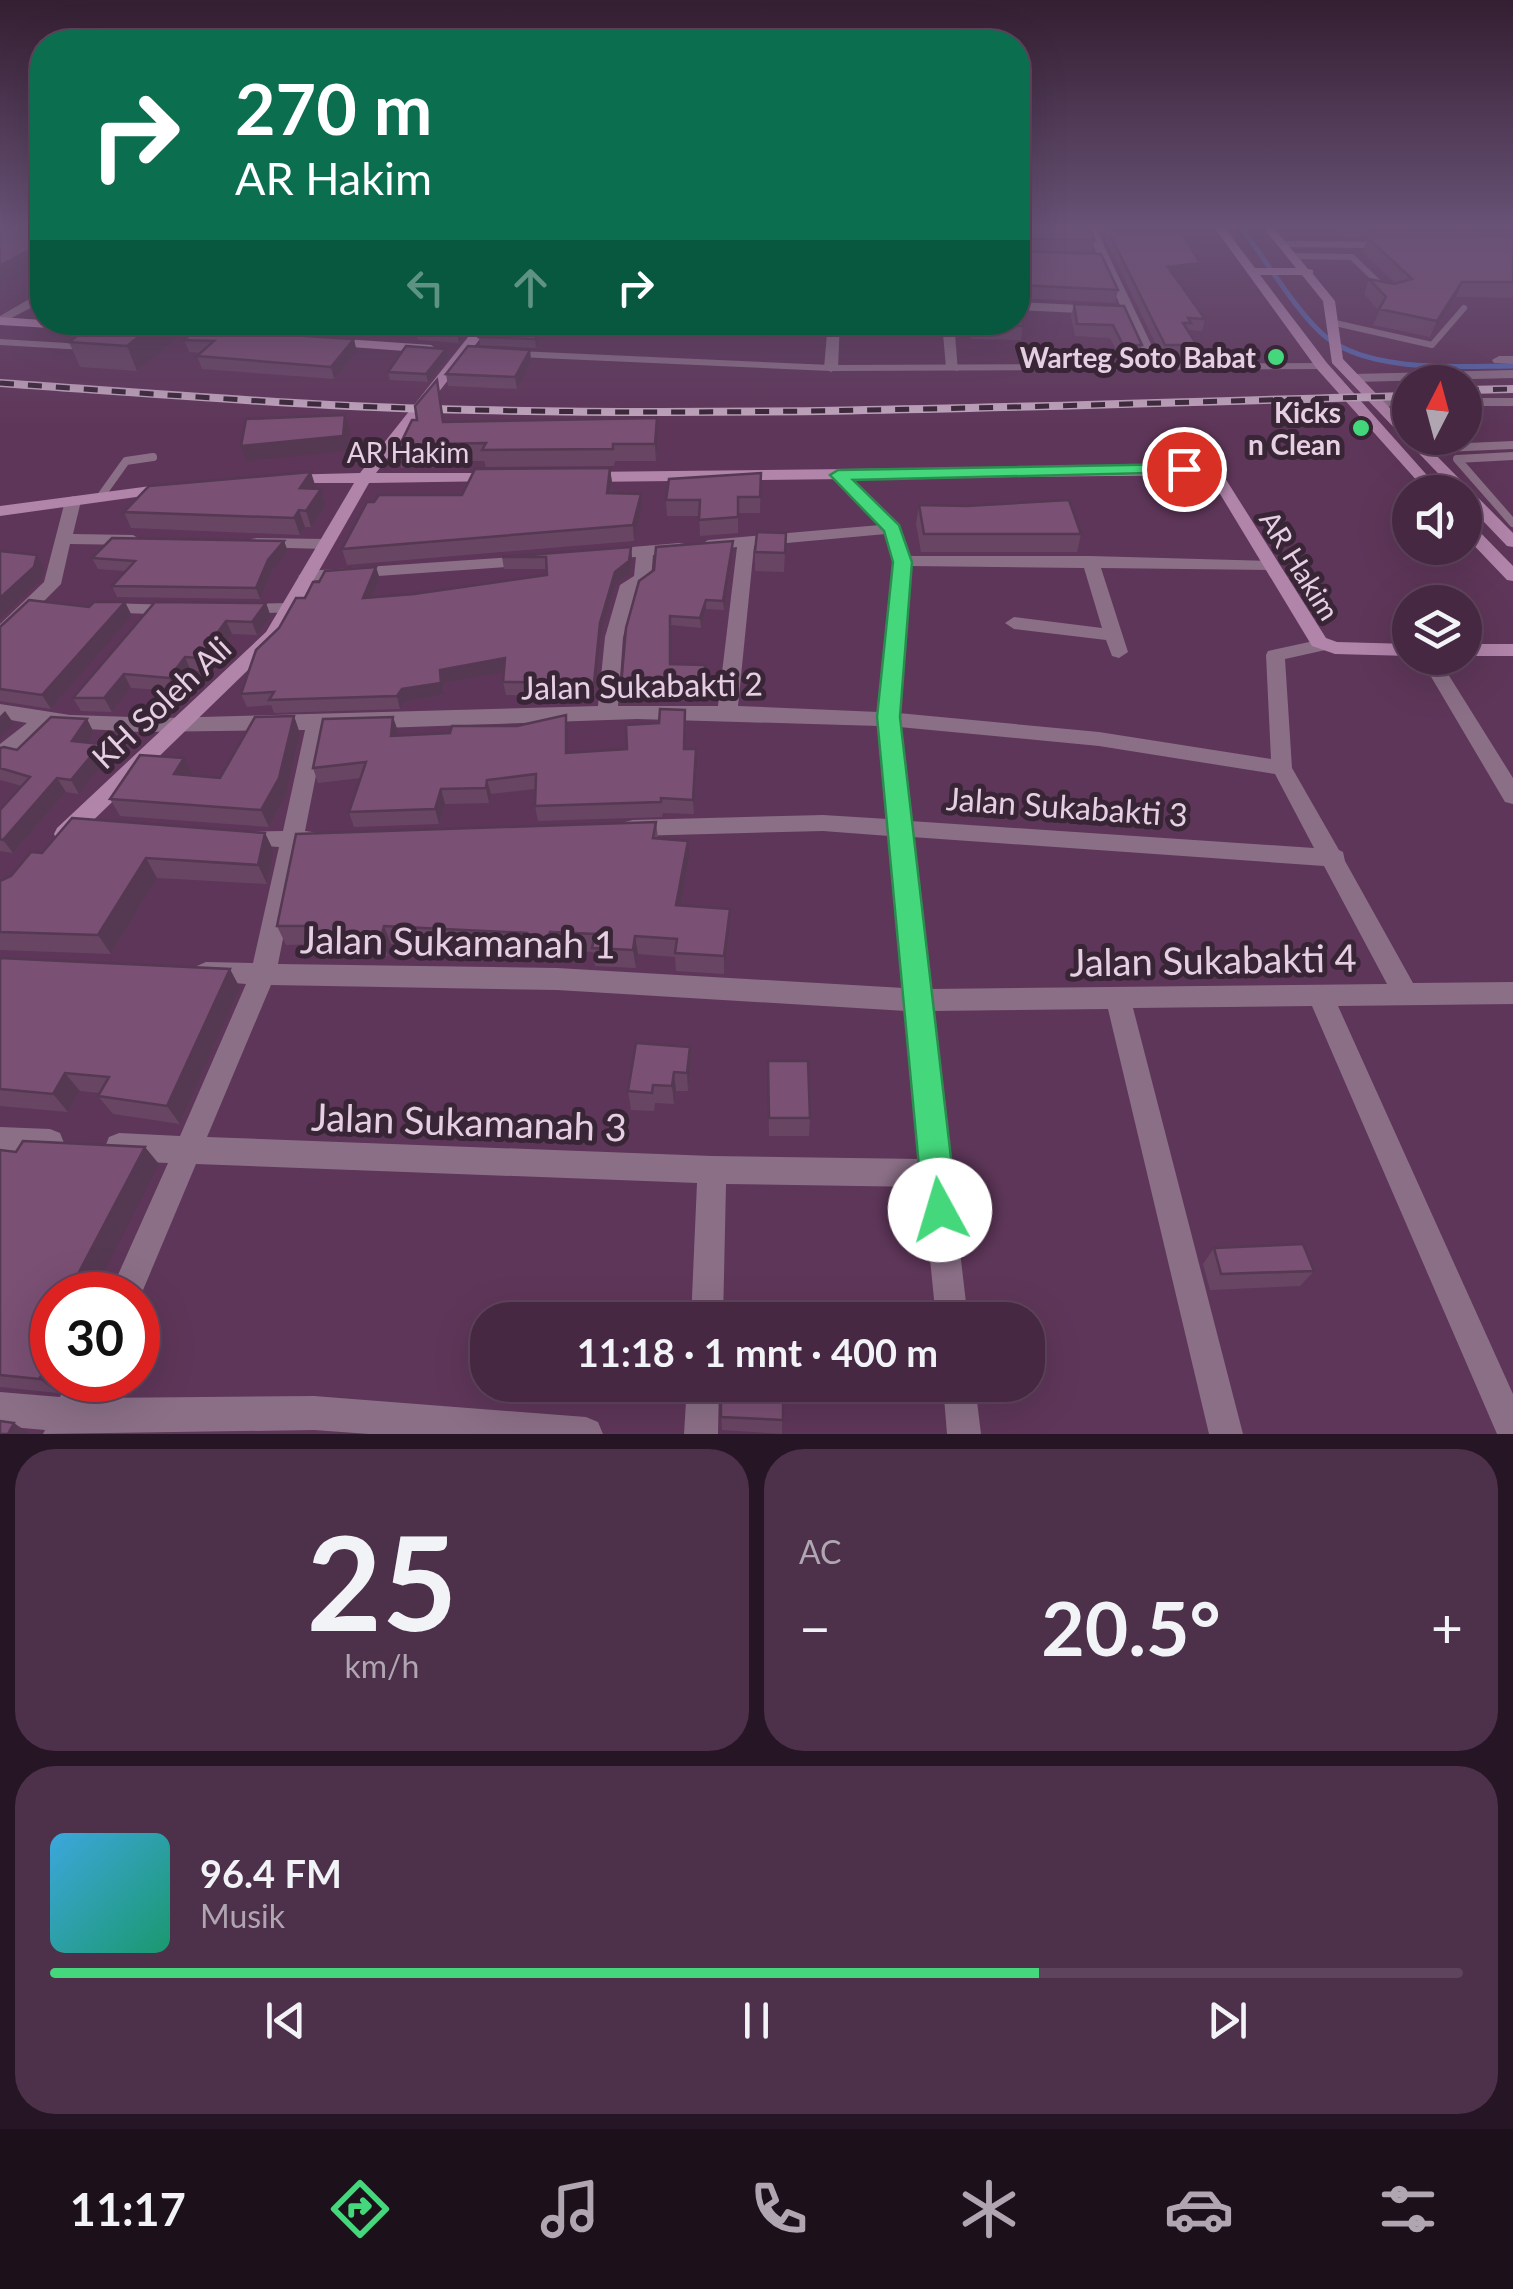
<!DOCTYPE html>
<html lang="id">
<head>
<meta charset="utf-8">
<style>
  body { margin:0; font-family:Lato,sans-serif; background:#4d304a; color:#f1f3f6; height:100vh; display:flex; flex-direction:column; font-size:38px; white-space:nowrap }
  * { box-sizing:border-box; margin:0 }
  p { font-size:32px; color:#b0a6b2 }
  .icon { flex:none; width:55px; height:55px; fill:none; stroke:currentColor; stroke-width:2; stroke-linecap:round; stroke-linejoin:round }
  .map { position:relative; height:1434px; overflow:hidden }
  .sheet { display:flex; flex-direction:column; gap:15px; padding:15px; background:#261625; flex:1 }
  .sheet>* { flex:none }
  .banner { position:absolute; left:30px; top:30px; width:1000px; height:305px; border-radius:40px; box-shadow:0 10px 40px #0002,0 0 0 2px #5e445c; background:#0b6e4f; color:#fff; overflow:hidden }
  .needle { width:65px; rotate:6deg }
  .buttons { position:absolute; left:1392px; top:365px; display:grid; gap:20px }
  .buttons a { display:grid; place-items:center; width:90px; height:90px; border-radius:50%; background:#462843; box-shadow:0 10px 40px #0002,0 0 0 2px #5e445c; font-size:50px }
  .speed { position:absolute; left:30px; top:1272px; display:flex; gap:20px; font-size:50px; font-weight:700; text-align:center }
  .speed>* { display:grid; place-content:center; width:130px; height:130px; border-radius:50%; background:#462843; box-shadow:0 10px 40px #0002,0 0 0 2px #5e445c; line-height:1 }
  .speed .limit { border:15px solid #d22; background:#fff; color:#111 }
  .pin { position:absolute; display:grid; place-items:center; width:85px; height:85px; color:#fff; margin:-42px; border:5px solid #fff; border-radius:50%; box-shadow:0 2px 10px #0007 }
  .me { position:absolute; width:110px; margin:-55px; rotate:354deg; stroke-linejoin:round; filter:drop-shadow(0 0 8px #0008) }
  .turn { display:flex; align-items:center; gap:35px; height:210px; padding:0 40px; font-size:45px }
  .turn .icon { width:130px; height:130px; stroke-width:2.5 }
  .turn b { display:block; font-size:70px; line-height:85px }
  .lanes { display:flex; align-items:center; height:95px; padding:0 40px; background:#0003; justify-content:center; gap:50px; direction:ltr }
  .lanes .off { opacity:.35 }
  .big { font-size:75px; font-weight:700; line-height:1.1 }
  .sheet .widget { flex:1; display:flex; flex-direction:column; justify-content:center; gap:15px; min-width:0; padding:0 35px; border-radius:40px; background:#4d304a }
  .sheet .dial { align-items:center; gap:0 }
  .dial b { font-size:130px; line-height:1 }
  .song { display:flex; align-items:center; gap:30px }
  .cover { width:120px; height:120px; border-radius:15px; background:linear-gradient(135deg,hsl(200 70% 55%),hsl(160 70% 35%)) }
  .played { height:10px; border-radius:5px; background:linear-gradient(90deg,#44d77b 70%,#5e445c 70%) }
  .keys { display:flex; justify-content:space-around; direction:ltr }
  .heat { display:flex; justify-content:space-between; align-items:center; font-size:55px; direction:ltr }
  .sheet .tiles { flex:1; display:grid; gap:15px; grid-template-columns:1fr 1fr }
  .widget:last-child { grid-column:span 2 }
  .trip { position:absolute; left:470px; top:1302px; width:575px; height:100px; border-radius:40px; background:#462843; box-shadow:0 10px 40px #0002,0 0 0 2px #5e445c; font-weight:700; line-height:100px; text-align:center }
  .tab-bar { display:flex; height:160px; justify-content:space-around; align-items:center; background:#1c101b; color:#b0a6b2 }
  .tab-bar .icon { width:70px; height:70px }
  .tab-bar .on { color:#44d77b }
  .tab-bar b { font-size:45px; color:#f1f3f6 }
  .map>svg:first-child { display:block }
</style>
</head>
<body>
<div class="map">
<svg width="1513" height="1434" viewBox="0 0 1513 1434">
  <rect width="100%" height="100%" fill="#5e3659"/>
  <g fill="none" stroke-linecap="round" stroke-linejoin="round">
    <path stroke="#5667ad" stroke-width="5" d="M1241,227C1263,256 1299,316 1326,337C1371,373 1458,366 1513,366"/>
    <path stroke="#8b6f87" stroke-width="6" d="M1284,244L1377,245
      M1294,256L1352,257L1385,289
      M1335,323L1432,345L1464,308
      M0,342L84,347
      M518,354L831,368L1322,366"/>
    <path stroke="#8b6f87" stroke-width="8" d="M1513,456L1457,459L1513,523
      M101,496L126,461L153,457"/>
    <path fill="#8b6f87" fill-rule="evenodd" d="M1085,227H1095L1161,365L1159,368L1147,365Z
      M38,294H42V302L0,324V316Z
      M1018,302L1100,306L1106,310L1100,314L1018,310Z
      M828,322H840L838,368L831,372L824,368Z
      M942,322H954L958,371L946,368Z
      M1499,356H1513V364L1494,363L1492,360Z
      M1513,370V378L1354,382L1347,378L1354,374Z
      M1465,398H1513V406H1465Z
      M1379,399H1410V407L1374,406L1372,403Z
      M1513,441V449L1421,453L1414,449L1421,445Z
      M838,470L843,472L899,526L909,556H1090L1275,561L1278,565L1269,570L1101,568L1128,652L1119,658L1112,656L1106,640L1014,629L1005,623L1014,617L1102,628L1084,568L910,566L898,713L1099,732L1271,759L1266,655L1268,651L1323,639L1330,641L1332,645L1330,649L1285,659L1292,768L1339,850L1343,852L1345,861L1413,983L1513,982V1004L1338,1006L1513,1394V1434H1497L1312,1006L1133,1008L1243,1434H1209L1108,1009L932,1011L968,1320H936L923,1187L726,1184L723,1320H691L697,1183L196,1164L138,1302V1295H109L168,1163L119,1161L109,1157L105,1147L109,1137L119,1133L180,1136L246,984L197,980L194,973L197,966L206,962L253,963L279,847L235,844L232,838L235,832L283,831L305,730L141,732L50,727L7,760L0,762V744L27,723L0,718V704L70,715L164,718L598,706L605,637L620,585L634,576L636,557L608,559L600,554L608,549L679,543L685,544V552L653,555L651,579L637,588L623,637L618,706H718L737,547L708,550L700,545L708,540L880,525L833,478V472ZM886,534L893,561L879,712L738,706L754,546ZM637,719L879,726L888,819L823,815L633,820L625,822L622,828L625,834L633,836L823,831L889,836L904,988L557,968L278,964L301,848L327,846L330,840L327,834L305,831L325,730ZM899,727L1099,746L1275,774L1314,848L910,821ZM912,837L1324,866L1387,984L929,989ZM271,985L557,990L906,1011L921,1159L712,1156L207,1137Z
      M73,496L81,501L73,534L133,535L141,540L133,545L70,544L61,584L7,638L0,640V624L44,582L65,501Z
      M257,538L325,539L333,544L325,549L251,547V539Z
      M529,556L538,561L535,565L307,581L298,576L307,571Z
      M105,603L176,605L185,610L176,615L99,612L96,608Z
      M289,603L295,604L298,608L295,612L240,614L231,609L240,604Z
      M1420,658H1438L1513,778V804L1505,802Z
      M0,1127L50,1129L60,1133L64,1143L60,1153L50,1157L0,1153Z
      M68,1380H101L94,1398L314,1396L586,1417L598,1422L603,1434H369L314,1430L43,1434L45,1430L0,1426V1392L60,1397Z
      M687,1385H719L718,1434H684Z
      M943,1385H975L981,1434H947Z"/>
    <path fill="#b184aa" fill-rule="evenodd" d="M1214,227H1224L1255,268H1296L1263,227H1273L1308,269L1313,270V274L1335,301L1343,359L1410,429V438H1419L1513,533V547L1507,546L1465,502V492H1456L1332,363L1323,301L1302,275H1260L1327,363L1442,492H1427L1317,369Z
      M0,317L42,320V322L117,324L123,328L117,332L0,325Z
      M480,322H493L376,473H496L504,478L501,481L369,483L280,639L73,840H57L54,834L57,828L266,632L354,483H285L277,478L280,475L360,473Z
      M146,326L217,331L223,335L217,339L142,333L140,330Z
      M330,338L431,345L437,349L431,353L325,345V339Z
      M1204,465L1225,478L1326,638L1337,642L1410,644V656L1335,654L1312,646L1214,484L1201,475L585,482L577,477L585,472Z
      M166,484L174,489L172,492L0,516V506Z
      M1465,521L1471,523L1513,566V581L1507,580L1465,536Z
      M1465,644H1513V656H1465Z"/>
    <g stroke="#c1a5bd" stroke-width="8">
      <path id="rail" d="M0,383C158,394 316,407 475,410C786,417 1098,404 1410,396
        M1465,390L1513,389"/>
    </g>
    <use href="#rail" stroke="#382535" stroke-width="5" stroke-dasharray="14" stroke-linecap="butt"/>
  </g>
  <path fill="#694564" d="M1018,227L1095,240L1092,252L1021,251L1118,290L1115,303L1019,298L1023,326L1021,340L971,339L970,322H1018Z
    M1337,227H1364L1360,238H1347Z
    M1107,229L1200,263L1197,274L1175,277L1205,319L1202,331L1189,330L1197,345L1194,357H1162L1105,239Z
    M1513,237V298L1456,297L1430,337L1373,325L1379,311L1364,294L1369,279L1395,283L1362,252L1368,238Z
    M1074,304L1124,306L1142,345L1139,357H1120L1110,338L1075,336L1071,316Z
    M215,322H476L459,343L418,340L415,329L377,327L369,337L217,327Z
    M548,322L536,348L480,345L479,337Z
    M175,340L137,371L80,367L69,342Z
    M184,340L357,352L334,379L202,369L197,356L201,353L189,352Z
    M446,349L448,357L428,382L390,380L388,372Z
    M530,350L531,362L517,389L448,386L446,374Z
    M437,380L444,422L658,436L656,461H615L614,466L486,467L484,461H437L434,468H401L397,451L417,420Z
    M610,468L612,483L611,493L642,510L634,541L347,565L342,549L462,495Z
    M761,473L760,513H738V533L700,536L699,516H667L666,500Z
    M316,488L315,489L326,506L311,527H305L300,535L131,528L124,512Z
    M919,505L1081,534L1077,552H921L916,524Z
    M786,533L784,572L755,571V552Z
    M284,541L288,552L272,571L260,599L117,597L112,586L125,571L98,569L92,558Z
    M631,547L632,559L630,574L616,584L601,636L595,696L506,695L503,682L504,671L443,683L444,695L405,702L400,709L274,713L271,705L247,707L241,694L279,628L380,579L372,597L414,594L547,575L546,569H504L502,557Z
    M733,550L724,610L706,609L701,628L671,625V664L705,665L704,699L669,702L668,696H622L621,686L626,628Z
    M125,602L132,616L51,709L0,701V627L89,607Z
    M155,602L266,603L271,617L257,635L232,634L205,671H191L176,691L131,688L112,712L81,711L73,698Z
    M685,710V749H696L697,764L694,814L663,813L662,817L538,821L535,806V789L491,794L489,803L445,804L439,824L354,827L349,812L361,778L318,783L313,768L398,731L397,736L450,733L517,726L566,715L568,730V753L627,749L659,723Z
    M294,716L300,734L286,796L269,827L120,816L110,799L193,776L220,778Z
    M87,719L94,733L88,742L108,758L79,794L66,792L13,853L0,851V810L22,786L0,780V748L17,750Z
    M656,822L658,838L689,859L681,905L730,909V927L724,974L676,971L675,957L638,954L636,968L595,966L593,952L554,950L552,958H530L529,951L391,944L388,956H356L354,951H318L315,944L286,945L277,926Z
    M265,833L274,852L267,884L157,878L111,954L0,950V881L11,876L42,853Z
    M0,958L240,988L180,1124L113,1114L98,1096L100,1093L80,1091L68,1112L0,1106Z
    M690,1047L691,1065L688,1091H676L674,1104L655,1103L654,1111L631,1110L628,1091Z
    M768,1079L810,1118L809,1136H769Z
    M0,1150L159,1164L52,1295L58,1393L0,1387Z
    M1214,1248L1314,1271L1300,1286L1210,1290L1203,1264Z
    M783,1385L782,1434L722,1430L721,1417Z"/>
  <path fill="#553851" d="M40,244L42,250V262L0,287V266Z
    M1200,263L1197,274L1165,278L1168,267Z
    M1462,282L1456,297L1430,337L1437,321Z
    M157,322H169L175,340L137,371L127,346Z
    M366,322H376L377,327L369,337Z
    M460,322H476L459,343L456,327Z
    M543,322H548L536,348L535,339Z
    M354,339L357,352L334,379L331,367Z
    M446,349L448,357L428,382L426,374Z
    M530,350L531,362L517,389L515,377Z
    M345,415L350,430L347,451L247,461L241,446Z
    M657,418L658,436L656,461L655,444Z
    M433,444L437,461L434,468L430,450Z
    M610,468L612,483L608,508L607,493Z
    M311,472L316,488L305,504L300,488Z
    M321,489L326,506L311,527L306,511Z
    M641,494L642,510L634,541L633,525Z
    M299,510L305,527L300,535L294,518Z
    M284,541L288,552L272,571L260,599L256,588L268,560Z
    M733,541V550L724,610L723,601Z
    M631,547L632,559L630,574L616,584L601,636L595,696L594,683L600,623L615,572Z
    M37,555L44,568L41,580L0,619V598Z
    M376,567L380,579L366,610L363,598Z
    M706,600V609L701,628L700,618Z
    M125,602L132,616L51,709L42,695Z
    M266,603L271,617L257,635L252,622Z
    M226,621L232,634L205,671L199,658Z
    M185,657L191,671L176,691L169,678Z
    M505,658L508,671L443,683L444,695L405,702L400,709L397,696L402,689L440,670Z
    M124,674L131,688L112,712L104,698Z
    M5,711L14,724L0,738V716Z
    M566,715L568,730V767L566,753Z
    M294,716L300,734L286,796L269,827L261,810Z
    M393,717L398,731L396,750L391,736Z
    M87,719L94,733L80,754L72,741Z
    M101,744L108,758L79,794L71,780Z
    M696,749L697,764L694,814L693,800Z
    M184,758L193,776L174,774Z
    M57,778L66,792L13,853L3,840Z
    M487,780L491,794L489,803L486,788Z
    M441,789L445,804L439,824L435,809Z
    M265,833L274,852L267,884L258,865Z
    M688,841L689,859L678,923L676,905Z
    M146,858L157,878L111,954L98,935Z
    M730,909V927L724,974V956Z
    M384,926L391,944L388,956L381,938Z
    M550,932L554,950L552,958L548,940Z
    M635,936L638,954L636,968L633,950Z
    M230,969L240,988L180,1124L167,1106Z
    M690,1047L691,1065L688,1091L687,1073Z
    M674,1072L676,1091L674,1104L672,1086Z
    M65,1073L80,1091L68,1112L53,1094Z
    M145,1147L159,1164L92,1295H67Z
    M52,1323V1349L43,1341Z
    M52,1359V1380H67L58,1393L39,1379Z
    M14,1423L30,1434H8Z"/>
  <path fill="#7a5074" stroke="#553851" stroke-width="2.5" d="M0,227H42V244H40L0,266Z
    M1018,227H1089L1095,240L1020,239L1018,250Z
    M1107,229L1118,233L1182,234L1200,263L1168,267L1205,319L1188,318L1191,323H1183L1197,345H1165Z
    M1513,237V282H1462L1437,321L1379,309L1386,297L1369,279L1394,284L1412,279L1368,238Z
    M1018,251L1101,254L1118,290L1018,285Z
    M1018,285L1023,326L972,325V322H1018Z
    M1074,304L1124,306L1142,345H1123L1113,325L1077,324Z
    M96,322H157L127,346L69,342Z
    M415,322H460L456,327L414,324Z
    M488,322H543L535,339L479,337Z
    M196,329L354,339L331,367L197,356L214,341L184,340Z
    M406,346L446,349L426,374L388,372Z
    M468,346L530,350L515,377L446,374Z
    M437,380L443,422L657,418L655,444H613V449L482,450L486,443L433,444L430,450L397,451L412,420H417L415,406Z
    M345,415L343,436L241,446L246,419Z
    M610,468L607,493L641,494L633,525L342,549L367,502H374L379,495H462L475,469Z
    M311,472L300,488L321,489L306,511L299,510L294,518L124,512L149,486Z
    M761,473L760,497H738V517L699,520L700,500H666L669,479Z
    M1069,500L1081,534H924L919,505L967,506Z
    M757,532L786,533L785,553L755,552Z
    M112,538L284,541L268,560L256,588L112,586L135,561L92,558Z
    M733,541L723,601L706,600L700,618L670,616V664L705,665L704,689L668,693V687L621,686L626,628L639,581L654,570L656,547Z
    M631,547L629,561L615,572L600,623L594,683L503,682L505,658L440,670L441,683L402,689L397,696L269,700L274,692L241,694L256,650L279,628L296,598H305L313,582H319L325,571L376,567L363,598L414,594L547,575L546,557H502Z
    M0,551L37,555L34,567L0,598Z
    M29,600L89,607L94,602H125L42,695L0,689V627Z
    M155,602L266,603L252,622L226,621L199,658L185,657L169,678L124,674L104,698H73Z
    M660,709L685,710L684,749H696L693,800L661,798V802L535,806L536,774L487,780L486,788L441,789L435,809L349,812L366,762L313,768L323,719L393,717L391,736L450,733L452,726H517L566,715V753L627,749L626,725L659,723Z
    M294,716L279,778L261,810L110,799L140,755L184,758L174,774L220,778L255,717Z
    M51,717L87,719L72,741L101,744L71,780L57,778L3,840L0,839V810L30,777L0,768V748L4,747L17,750Z
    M72,818L265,833L258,865L146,858L98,935L0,932V881L11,876L31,852L42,853Z
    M656,822L653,838L688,841L676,905L730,909L724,956L675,953L677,939L635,936L633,950L592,948L595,934L550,932L548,940L526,939L527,933L384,926L381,938L349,937L350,933H310L312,926H277L296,834Z
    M0,958L230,969L167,1106L98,1096L109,1077L65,1073L53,1094L0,1089Z
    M636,1043L690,1047L687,1073L674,1072L672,1086L653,1085L652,1093L628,1091Z
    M768,1061H808L810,1118H769Z
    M23,1141L145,1147L67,1295H52V1323L43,1341L52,1342V1359L39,1379L0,1375V1150L16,1152Z
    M1303,1244L1314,1271L1221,1274L1214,1248Z
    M721,1385H783V1420L721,1417Z
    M0,1421L14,1423L8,1434H0Z"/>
  <linearGradient id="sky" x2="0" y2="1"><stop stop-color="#341e31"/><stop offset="0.53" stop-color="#685276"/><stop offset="1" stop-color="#685276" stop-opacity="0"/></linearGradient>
  <rect width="1513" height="427" fill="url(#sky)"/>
  <path fill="#44d77b" stroke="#2c8c50" stroke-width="2.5" d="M1184,464L1191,465V472L853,480L899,525L912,562L900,717L957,1210L952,1221L940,1226L928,1221L923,1210L877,717L893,562L884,531L830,475L838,470Z"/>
  <g fill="#44d77b" stroke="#382535" stroke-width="4">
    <circle cx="1276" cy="357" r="10"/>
    <circle cx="1361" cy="428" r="10"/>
  </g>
  <g text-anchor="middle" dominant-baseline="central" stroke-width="10" stroke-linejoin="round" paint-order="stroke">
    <g font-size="28" font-weight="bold" fill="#e7cfe3" stroke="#382535" text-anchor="end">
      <text x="1256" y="357">Warteg Soto Babat</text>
      <text x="1341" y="412">Kicks<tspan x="1341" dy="32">n Clean</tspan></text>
    </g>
    <g font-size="28" fill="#e7cfe3" stroke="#382535">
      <text x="408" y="452">AR Hakim</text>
      <text transform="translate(1300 565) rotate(58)">AR Hakim</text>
    </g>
    <g font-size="32" fill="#e7cfe3" stroke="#382535">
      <text transform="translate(642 685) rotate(-1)">Jalan Sukabakti 2</text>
      <text transform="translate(161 702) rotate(-43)">KH Soleh Ali</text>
      <text transform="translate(1067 806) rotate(4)">Jalan Sukabakti 3</text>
    </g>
    <g font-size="38" fill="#e7cfe3" stroke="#382535">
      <text transform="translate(458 941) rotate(1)">Jalan Sukamanah 1</text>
      <text transform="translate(1213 959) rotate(-1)">Jalan Sukabakti 4</text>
      <text transform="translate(469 1121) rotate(2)">Jalan Sukamanah 3</text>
    </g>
  </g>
</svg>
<div class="buttons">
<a><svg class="needle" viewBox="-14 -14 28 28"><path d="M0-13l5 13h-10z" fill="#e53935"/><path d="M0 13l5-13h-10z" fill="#b0a6b2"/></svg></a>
<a><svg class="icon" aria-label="sound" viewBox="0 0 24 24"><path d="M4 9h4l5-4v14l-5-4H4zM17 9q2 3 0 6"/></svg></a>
<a><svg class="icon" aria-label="layers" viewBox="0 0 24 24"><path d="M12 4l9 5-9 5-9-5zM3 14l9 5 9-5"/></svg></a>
</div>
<div class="speed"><div class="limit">30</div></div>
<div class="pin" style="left:1184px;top:469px;background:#d93025"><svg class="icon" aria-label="arrive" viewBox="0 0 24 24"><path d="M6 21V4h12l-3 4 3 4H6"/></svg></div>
<svg class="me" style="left:940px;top:1210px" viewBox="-20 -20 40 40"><circle r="19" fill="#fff"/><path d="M0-13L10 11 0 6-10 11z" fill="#44d77b"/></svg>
<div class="trip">11:18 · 1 mnt · 400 m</div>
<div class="banner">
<div class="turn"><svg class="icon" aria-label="right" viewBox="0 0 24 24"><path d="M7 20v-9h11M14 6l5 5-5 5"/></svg><div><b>270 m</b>AR Hakim</div></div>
<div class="lanes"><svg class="icon off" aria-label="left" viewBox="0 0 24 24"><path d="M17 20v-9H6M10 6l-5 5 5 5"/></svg><svg class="icon off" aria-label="ahead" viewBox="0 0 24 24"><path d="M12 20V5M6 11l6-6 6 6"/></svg><svg class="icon" aria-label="right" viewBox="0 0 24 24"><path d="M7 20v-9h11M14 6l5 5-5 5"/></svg></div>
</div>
</div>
<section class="sheet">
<div class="tiles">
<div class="widget dial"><b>25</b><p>km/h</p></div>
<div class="widget"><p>AC</p>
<div class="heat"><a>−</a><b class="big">20.5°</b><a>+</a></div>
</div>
<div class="widget">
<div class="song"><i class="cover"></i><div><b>96.4 FM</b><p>Musik</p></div></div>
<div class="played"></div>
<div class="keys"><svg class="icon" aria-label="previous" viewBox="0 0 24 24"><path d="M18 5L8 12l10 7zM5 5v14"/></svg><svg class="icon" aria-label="pause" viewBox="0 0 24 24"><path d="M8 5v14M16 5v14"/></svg><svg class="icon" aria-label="next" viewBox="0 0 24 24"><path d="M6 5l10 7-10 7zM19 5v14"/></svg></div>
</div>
</div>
</section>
<nav class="tab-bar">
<b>11:17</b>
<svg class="icon on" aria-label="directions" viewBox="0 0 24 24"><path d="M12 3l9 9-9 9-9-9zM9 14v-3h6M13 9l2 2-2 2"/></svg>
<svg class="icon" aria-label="music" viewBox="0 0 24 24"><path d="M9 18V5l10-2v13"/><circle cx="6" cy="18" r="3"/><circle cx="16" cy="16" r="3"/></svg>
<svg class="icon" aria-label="phone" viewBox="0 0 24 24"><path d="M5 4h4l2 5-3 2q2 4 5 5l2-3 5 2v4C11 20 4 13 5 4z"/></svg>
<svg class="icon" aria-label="climate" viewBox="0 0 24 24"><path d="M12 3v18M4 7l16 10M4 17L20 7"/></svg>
<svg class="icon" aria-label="car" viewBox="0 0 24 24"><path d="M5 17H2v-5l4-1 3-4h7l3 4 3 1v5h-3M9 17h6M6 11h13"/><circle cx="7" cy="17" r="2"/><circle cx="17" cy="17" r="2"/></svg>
<svg class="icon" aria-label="filters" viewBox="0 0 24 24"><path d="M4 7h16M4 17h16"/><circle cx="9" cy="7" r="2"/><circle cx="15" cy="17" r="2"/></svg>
</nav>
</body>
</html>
